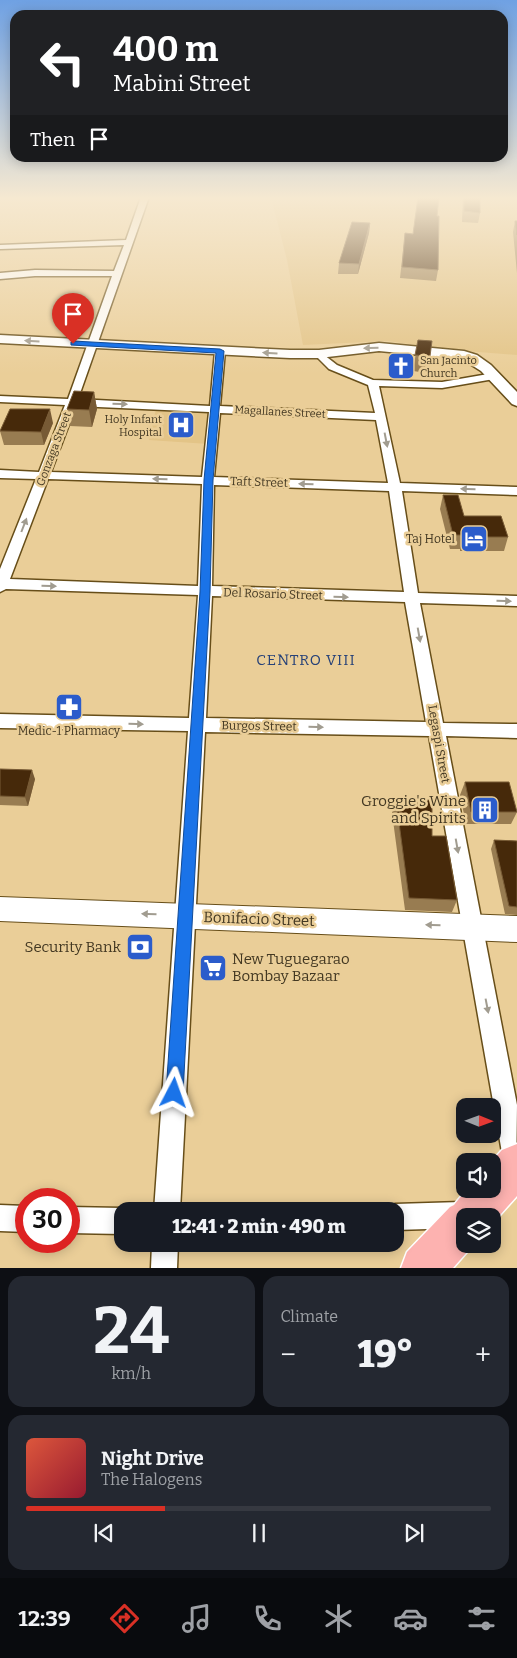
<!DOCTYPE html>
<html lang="en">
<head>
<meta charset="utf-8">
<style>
  body { margin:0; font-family:Bitter,serif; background:#242831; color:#f1f3f6; height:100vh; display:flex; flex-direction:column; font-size:19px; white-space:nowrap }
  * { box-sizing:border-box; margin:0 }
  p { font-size:16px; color:#9ea1a6 }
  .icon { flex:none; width:28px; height:28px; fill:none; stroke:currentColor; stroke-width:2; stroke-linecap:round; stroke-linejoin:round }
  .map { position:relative; height:1268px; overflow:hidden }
  .side { display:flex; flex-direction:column; gap:8px; padding:8px; background:#0d0f14; flex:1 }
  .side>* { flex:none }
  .top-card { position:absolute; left:10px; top:10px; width:498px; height:152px; border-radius:15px; box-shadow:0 2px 12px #0003; background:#202124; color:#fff; overflow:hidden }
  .needle { width:32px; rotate:91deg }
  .fabs { position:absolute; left:456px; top:1098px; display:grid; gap:10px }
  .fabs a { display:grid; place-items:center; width:45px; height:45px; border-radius:10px; background:#171b24; box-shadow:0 2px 12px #0003; font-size:25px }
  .speed { position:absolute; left:15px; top:1188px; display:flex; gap:10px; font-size:25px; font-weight:700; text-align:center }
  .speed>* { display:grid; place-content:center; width:65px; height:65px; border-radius:50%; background:#171b24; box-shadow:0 2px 12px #0003; line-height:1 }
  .speed .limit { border:8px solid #d22; background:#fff; color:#111 }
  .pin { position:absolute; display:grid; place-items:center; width:42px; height:42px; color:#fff; margin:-51px -21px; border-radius:50% 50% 50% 0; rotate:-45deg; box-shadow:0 0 5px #0007 }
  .pin .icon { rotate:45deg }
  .me { position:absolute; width:55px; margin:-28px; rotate:4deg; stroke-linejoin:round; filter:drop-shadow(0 0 4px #0008) }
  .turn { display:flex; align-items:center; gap:18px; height:105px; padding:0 20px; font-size:22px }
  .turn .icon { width:65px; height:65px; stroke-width:2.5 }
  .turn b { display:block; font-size:35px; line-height:42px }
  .then { display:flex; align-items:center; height:48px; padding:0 20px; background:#0003; gap:10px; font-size:19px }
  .big { font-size:38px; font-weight:800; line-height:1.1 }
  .side .tile { flex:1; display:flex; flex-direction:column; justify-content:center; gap:8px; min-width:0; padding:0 18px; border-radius:15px; background:#242831 }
  .side .dial { align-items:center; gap:0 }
  .dial b { font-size:65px; line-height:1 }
  .song { display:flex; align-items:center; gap:15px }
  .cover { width:60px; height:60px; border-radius:8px; background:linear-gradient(135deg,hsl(10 70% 55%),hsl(350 70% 35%)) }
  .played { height:5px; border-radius:2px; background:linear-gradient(90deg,#d93025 30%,#363941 30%) }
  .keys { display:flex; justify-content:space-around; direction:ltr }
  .heat { display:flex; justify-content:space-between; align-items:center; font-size:28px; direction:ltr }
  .side .tiles { flex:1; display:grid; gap:8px; grid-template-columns:1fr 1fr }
  .tile:last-child { grid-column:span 2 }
  .trip { position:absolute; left:114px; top:1202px; width:290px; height:50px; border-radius:15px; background:#171b24; box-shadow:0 2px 12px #0003; font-weight:800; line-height:50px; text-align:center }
  .menu { display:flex; height:80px; justify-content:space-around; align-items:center; background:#090b0e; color:#9ea1a6 }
  .menu .icon { width:35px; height:35px }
  .menu .current { color:#d93025 }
  .menu b { font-size:22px; color:#f1f3f6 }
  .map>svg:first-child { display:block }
</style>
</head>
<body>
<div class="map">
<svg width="517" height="1268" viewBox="0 0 517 1268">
  <rect width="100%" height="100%" fill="#eace98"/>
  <path fill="#e3c487" d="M271,197H517V355L453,350L388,341L303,345L287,260Z
    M156,409L209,411V444L149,440Z"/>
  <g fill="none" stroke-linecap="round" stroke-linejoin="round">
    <g stroke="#674e19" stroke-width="3">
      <path id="minor" d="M141,197H149L78,399L210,406L215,351L220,348L225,351L220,406L375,413L368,385L329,369L314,354L319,351L337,365L373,380L442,382L494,373L499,376L494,379L442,388L379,386L400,483L517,487V495L402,491L418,593L517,596V606L420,603L443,723L517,724V738L446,736L517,1105L516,1176L507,1173L504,1164L429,736L205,732L180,1211H154L188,731L0,728V714L189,718L198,595L6,589L0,592V569L36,479L0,478V470L39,472L65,405L0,402V396L68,399L112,276H35L0,279V273L35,270L114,271L124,245L0,249V245L126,240ZM76,406L209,412L202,477L51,472ZM220,413L376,420L388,483L214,477ZM48,479L202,484L198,586L10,579ZM214,485L389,491L404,592L212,586ZM212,596L405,602L426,722L206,718Z
        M461,1202L470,1206L474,1215L465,1216V1226L461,1228L395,1230V1211H385L386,1208L395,1204Z
        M0,1205L26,1206V1232L0,1231Z
        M69,1207L122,1208L130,1211H122V1234L69,1233Z
        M152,1244H178L177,1268H151Z"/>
    </g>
    <g stroke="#674e19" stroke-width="2">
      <path id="tertiary" d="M0,897L517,916V942L0,921Z"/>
    </g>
    <g stroke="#674e19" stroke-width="3">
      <path id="secondary" d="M0,335L290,350H319L379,343L464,351L477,355L491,365L517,392V406L512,404L481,371L462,359L379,351L319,358H290L0,343Z"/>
    </g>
    <g stroke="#fff" stroke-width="3">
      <path id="primary" d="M517,1144V1196L492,1224V1216H465V1244H474L453,1268H401L407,1252L450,1207L454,1205L467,1189H492V1161L502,1150Z"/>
    </g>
    <use href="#minor" fill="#fff" fill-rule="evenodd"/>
    <use href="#tertiary" fill="#fff" fill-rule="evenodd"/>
    <use href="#secondary" fill="#fff" fill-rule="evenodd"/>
    <use href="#primary" fill="#fdb2b0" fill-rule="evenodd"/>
  </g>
  <path fill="#987c51" d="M463,197H480V213L478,223L462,222Z
    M437,216L438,270L436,281L400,278L405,233L413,234Z
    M515,221H517V273L513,232Z
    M370,223L369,233L358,274H338L339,263Z
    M418,340L432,341L427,373L413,371Z
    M94,392L97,409L92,427L70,426L67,409Z
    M53,423L44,445H4L0,431Z
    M443,495L464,516L508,537L504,551H460V549H450L440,509Z
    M0,769L35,779L28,806L0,805Z
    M465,782L517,812L511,824H466L460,795Z
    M396,800L432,836L457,900L452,912L405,910L392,813Z
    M494,840L517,841V915L505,914L491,849Z"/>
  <path fill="#775a35" d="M370,223L369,233L358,274L359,264Z
    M94,392L97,409L92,427L89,410Z
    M50,409L53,423L44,445L41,432Z
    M32,770L35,779L28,806L25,797Z"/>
  <path fill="#46290a" stroke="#775a35" d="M418,197H439L437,216H439L438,270L402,267L405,233L413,234Z
    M464,197H480V213L464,211Z
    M515,221H517V235Z
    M352,222L370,223L359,264L339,263Z
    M418,340L432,341L430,356L415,355Z
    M74,391L94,392L89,410L67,409Z
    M10,409H50L41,432L0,431Z
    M443,495H458L464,516H501L508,537H464L463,535H453Z
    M0,769L32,770L25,797L0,796Z
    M465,782H509L517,812H471Z
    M396,800H432V836H446L457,900L409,898Z
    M494,840L517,841V907L509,906Z"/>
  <defs><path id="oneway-solid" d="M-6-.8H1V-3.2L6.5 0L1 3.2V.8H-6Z" transform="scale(1.25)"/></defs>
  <g fill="#a19c90">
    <use href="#oneway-solid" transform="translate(32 341) rotate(-176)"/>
    <use href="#oneway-solid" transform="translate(371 348) rotate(179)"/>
    <use href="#oneway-solid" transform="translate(270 353) rotate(-177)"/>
    <use href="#oneway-solid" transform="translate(120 404) rotate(2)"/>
    <use href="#oneway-solid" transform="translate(386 440) rotate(79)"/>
    <use href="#oneway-solid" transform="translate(160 479) rotate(-178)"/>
    <use href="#oneway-solid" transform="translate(306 484) rotate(-178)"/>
    <use href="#oneway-solid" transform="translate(468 489) rotate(-178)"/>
    <use href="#oneway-solid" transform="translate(24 525) rotate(-69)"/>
    <use href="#oneway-solid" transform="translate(49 586) rotate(2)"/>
    <use href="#oneway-solid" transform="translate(341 597) rotate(2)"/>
    <use href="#oneway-solid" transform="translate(504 601) rotate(1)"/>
    <use href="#oneway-solid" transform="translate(419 635) rotate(80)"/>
    <use href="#oneway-solid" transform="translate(136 724) rotate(1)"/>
    <use href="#oneway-solid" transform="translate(316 727) rotate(1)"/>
    <use href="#oneway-solid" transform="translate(457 846) rotate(80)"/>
    <use href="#oneway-solid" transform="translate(149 914) rotate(-178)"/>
    <use href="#oneway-solid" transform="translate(433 925) rotate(-178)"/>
    <use href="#oneway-solid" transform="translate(487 1006) rotate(79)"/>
  </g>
  <linearGradient id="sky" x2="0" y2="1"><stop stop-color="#6fa1e3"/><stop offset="0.53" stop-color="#f6e9d1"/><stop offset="1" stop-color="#f6e9d1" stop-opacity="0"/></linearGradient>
  <rect width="517" height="374" fill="url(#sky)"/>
  <path fill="#1a73e8" stroke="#114b97" d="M73,341L220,349L224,351L213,480L210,592L183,1093L181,1099L174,1102L168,1099L166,1093L200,592L204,480L216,353L71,345V342Z"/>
  <defs>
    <g id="church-square" transform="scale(1.4375)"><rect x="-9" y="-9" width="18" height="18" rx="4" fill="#2b5ccb" stroke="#eace98"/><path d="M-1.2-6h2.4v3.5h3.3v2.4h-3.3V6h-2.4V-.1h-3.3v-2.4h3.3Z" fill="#fff"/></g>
    <g id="hospital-square" transform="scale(1.4375)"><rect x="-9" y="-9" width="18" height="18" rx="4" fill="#2b5ccb" stroke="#eace98"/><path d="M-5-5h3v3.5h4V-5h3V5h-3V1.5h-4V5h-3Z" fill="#fff"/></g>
    <g id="hotel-square" transform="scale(1.4375)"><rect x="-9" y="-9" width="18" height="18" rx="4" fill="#2b5ccb" stroke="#eace98"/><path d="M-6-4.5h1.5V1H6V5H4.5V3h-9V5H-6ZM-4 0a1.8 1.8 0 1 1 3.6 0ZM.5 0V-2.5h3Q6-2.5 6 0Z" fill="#fff"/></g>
    <g id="pharmacy-square" transform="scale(1.4375)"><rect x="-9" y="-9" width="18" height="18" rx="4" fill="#2b5ccb" stroke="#eace98"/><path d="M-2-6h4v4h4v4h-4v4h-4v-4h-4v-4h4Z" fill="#fff"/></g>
    <g id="building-square" transform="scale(1.4375)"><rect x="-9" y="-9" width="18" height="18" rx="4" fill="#2b5ccb" stroke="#eace98"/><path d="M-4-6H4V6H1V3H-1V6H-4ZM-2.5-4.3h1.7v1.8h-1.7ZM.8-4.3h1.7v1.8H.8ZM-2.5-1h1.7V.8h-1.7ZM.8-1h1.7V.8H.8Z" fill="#fff"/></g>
    <g id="bank-square" transform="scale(1.4375)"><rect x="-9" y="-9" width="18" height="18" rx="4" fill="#2b5ccb" stroke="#eace98"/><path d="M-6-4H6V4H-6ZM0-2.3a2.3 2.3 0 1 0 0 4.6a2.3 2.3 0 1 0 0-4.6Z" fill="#fff"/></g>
    <g id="supermarket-square" transform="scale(1.4375)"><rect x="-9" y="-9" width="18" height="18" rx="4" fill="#2b5ccb" stroke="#eace98"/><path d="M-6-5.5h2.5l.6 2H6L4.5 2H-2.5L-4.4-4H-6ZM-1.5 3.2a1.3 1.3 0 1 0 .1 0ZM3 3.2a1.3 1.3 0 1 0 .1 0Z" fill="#fff"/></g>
  </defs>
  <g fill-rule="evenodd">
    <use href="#church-square" x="401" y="366"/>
    <use href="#hospital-square" x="181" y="425"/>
    <use href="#hotel-square" x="474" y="539"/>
    <use href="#pharmacy-square" x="69" y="707"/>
    <use href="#building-square" x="485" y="810"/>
    <use href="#bank-square" x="140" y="947"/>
    <use href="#supermarket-square" x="213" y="968"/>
  </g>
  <g text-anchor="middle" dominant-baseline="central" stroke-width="5" stroke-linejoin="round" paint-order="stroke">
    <g font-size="11" fill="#433822" stroke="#eace98" text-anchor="start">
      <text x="420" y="360">San Jacinto<tspan x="420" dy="13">Church</tspan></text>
      <text x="162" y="419" text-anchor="end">Holy Infant<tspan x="162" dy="13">Hospital</tspan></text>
    </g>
    <g font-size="11" fill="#433822" stroke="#eace98">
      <text transform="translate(280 412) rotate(3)">Magallanes Street</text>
      <text transform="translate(54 449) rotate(-69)">Gonzaga Street</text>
    </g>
    <g font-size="12" fill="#433822" stroke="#eace98">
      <text transform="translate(259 482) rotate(2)">Taft Street</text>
      <text transform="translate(273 594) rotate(2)">Del Rosario Street</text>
      <text transform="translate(259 726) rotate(1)">Burgos Street</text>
      <text transform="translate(439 744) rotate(80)">Legaspi Street</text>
    </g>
    <g font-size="12" fill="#433822" stroke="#eace98" text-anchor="end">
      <text x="455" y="539">Taj Hotel</text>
      <text x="69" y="731" text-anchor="middle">Medic-1 Pharmacy</text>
    </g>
    <g font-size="15" letter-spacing="1" fill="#264178" stroke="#eace98">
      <text x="306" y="660">CENTRO VIII</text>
    </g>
    <g font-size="15" fill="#433822" stroke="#eace98" text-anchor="end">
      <text x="466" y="801">Groggie's Wine<tspan x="466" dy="17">and Spirits</tspan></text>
      <text x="121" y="947">Security Bank</text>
      <text x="232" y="959" text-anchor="start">New Tuguegarao<tspan x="232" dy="17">Bombay Bazaar</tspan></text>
    </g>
    <g font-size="15" fill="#433822" stroke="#eace98">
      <text transform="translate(259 919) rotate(2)">Bonifacio Street</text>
    </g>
  </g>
</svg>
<div class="fabs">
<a><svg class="needle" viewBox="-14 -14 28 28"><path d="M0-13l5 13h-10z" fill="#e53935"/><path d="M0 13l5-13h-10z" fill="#9ea1a6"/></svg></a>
<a><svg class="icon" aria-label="sound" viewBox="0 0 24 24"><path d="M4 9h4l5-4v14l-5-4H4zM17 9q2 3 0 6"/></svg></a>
<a><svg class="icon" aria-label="layers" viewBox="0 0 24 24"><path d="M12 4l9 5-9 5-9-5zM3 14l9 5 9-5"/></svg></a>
</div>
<div class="speed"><div class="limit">30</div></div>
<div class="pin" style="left:73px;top:344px;background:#d93025"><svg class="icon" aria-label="arrive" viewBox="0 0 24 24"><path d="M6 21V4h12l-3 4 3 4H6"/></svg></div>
<svg class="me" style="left:174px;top:1093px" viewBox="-20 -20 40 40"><path d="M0-17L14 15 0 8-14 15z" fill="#1a73e8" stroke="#fff" stroke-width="4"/></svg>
<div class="trip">12:41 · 2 min · 490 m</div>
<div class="top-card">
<div class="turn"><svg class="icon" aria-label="left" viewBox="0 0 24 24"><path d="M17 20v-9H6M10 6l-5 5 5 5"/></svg><div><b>400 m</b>Mabini Street</div></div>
<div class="then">Then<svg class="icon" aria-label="arrive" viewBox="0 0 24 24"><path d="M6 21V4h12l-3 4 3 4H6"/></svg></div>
</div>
</div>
<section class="side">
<div class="tiles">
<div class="tile dial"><b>24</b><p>km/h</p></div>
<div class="tile"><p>Climate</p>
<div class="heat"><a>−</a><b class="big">19°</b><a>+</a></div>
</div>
<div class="tile">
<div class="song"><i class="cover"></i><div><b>Night Drive</b><p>The Halogens</p></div></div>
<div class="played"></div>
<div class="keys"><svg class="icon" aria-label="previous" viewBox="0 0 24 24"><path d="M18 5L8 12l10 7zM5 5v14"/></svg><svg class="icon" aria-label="pause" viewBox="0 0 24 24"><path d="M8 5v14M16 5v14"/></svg><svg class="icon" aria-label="next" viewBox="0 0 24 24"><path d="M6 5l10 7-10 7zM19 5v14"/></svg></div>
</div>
</div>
</section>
<nav class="menu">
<b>12:39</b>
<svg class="icon current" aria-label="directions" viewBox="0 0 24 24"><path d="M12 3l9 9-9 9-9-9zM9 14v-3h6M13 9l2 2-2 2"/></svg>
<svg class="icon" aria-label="music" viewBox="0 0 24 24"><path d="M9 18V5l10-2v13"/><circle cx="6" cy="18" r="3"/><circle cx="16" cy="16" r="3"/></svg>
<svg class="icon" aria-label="phone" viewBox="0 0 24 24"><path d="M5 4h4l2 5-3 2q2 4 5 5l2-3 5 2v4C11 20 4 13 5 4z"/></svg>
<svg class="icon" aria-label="climate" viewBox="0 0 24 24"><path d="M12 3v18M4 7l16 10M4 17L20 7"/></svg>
<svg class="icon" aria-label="car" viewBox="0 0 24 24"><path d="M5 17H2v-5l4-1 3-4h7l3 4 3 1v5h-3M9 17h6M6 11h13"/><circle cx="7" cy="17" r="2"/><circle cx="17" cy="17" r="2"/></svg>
<svg class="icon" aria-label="filters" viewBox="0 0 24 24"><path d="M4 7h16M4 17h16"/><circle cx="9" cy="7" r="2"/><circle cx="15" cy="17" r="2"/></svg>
</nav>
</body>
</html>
